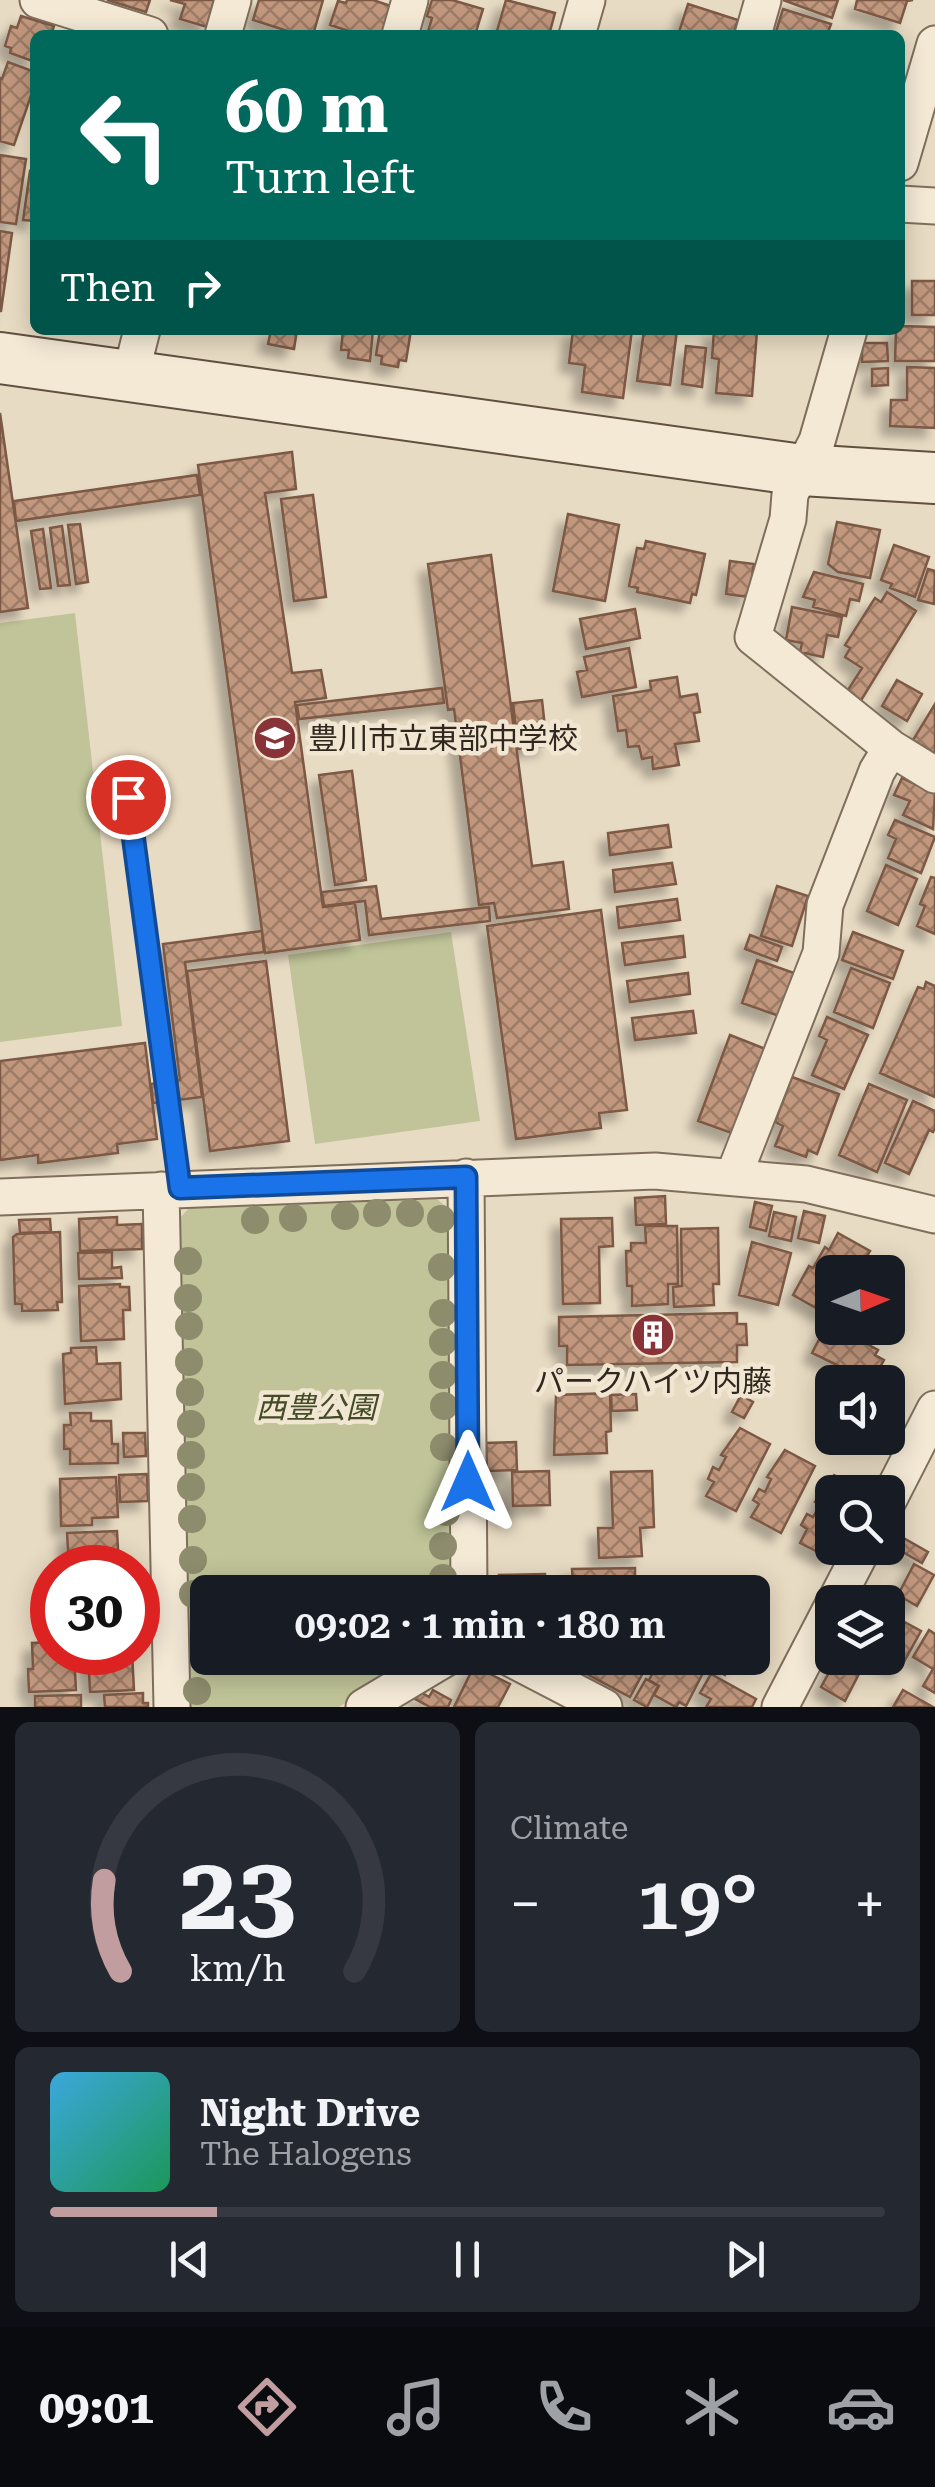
<!DOCTYPE html>
<html lang="en">
<head>
<meta charset="utf-8">
<style>
  body { margin:0; font-family:"Roboto Serif","Noto Sans JP",serif; background:#242831; color:#f1f3f6; height:100vh; display:flex; flex-direction:column; font-size:38px; white-space:nowrap }
  * { box-sizing:border-box; margin:0 }
  p { font-size:32px; color:#9ea1a6 }
  .icon { flex:none; width:55px; height:55px; fill:none; stroke:currentColor; stroke-width:2; stroke-linecap:round; stroke-linejoin:round }
  .map { position:relative; height:1707px; overflow:hidden }
  .drawer { display:flex; flex-direction:column; gap:15px; padding:15px; background:#0d0f14; flex:1 }
  .drawer>* { flex:none }
  .guide { position:absolute; left:30px; top:30px; width:875px; height:305px; border-radius:15px; box-shadow:0 5px 25px #0003; background:#00695c; color:#fff; overflow:hidden }
  .needle { width:65px; rotate:88deg }
  .tools { position:absolute; left:815px; top:1255px; display:grid; gap:20px }
  .tools a { display:grid; place-items:center; width:90px; height:90px; border-radius:15px; background:#171b24; box-shadow:0 5px 25px #0003; font-size:50px }
  .speed { position:absolute; left:30px; top:1545px; display:flex; gap:20px; font-size:50px; font-weight:700; text-align:center }
  .speed>* { display:grid; place-content:center; width:130px; height:130px; border-radius:50%; background:#171b24; box-shadow:0 5px 25px #0003; line-height:1 }
  .speed .limit { border:15px solid #d22; background:#fff; color:#111 }
  .pin { position:absolute; display:grid; place-items:center; width:85px; height:85px; color:#fff; margin:-42px; border:5px solid #fff; border-radius:50%; box-shadow:0 2px 10px #0007 }
  .me { position:absolute; width:110px; margin:-55px; rotate:0deg; stroke-linejoin:round; filter:drop-shadow(0 0 8px #0008) }
  .turn { display:flex; align-items:center; gap:35px; height:210px; padding:0 30px; font-size:45px }
  .turn .icon { width:130px; height:130px; stroke-width:2.5 }
  .turn b { display:block; font-size:70px; line-height:85px }
  .then { display:flex; align-items:center; height:95px; padding:0 30px; background:#0003; gap:20px; font-size:38px }
  .big { font-size:75px; font-weight:600; line-height:1.1 }
  .drawer .widget { flex:1; display:flex; flex-direction:column; justify-content:center; gap:15px; min-width:0; padding:0 35px; border-radius:15px; background:#242831 }
  .drawer .dial { align-items:center; gap:0 }
  .dial svg { height:260px; overflow:visible; fill:none; stroke:#363941; stroke-width:7; stroke-linecap:round; text-anchor:middle }
  .dial text { fill:#f1f3f6; stroke:none }
  .song { display:flex; align-items:center; gap:30px }
  .cover { width:120px; height:120px; border-radius:15px; background:linear-gradient(135deg,hsl(200 70% 55%),hsl(150 70% 35%)) }
  .played { height:10px; border-radius:5px; background:linear-gradient(90deg,#c19da0 20%,#363941 20%) }
  .keys { display:flex; justify-content:space-around; direction:ltr }
  .heat { display:flex; justify-content:space-between; align-items:center; font-size:55px; direction:ltr }
  .drawer .tiles { flex:1; display:grid; gap:15px; grid-template-columns:1fr 1fr }
  .widget:last-child { grid-column:span 2 }
  .trip { position:absolute; left:190px; top:1575px; width:580px; height:100px; border-radius:15px; background:#171b24; box-shadow:0 5px 25px #0003; font-weight:600; line-height:100px; text-align:center }
  .menu { display:flex; height:160px; justify-content:space-around; align-items:center; background:#090b0e; color:#9ea1a6 }
  .menu .icon { width:70px; height:70px }
  .menu .current { color:#c19da0 }
  .menu b { font-size:45px; color:#f1f3f6 }
  .map>svg:first-child { display:block }
</style>
</head>
<body>
<div class="map">
<svg width="935" height="1707" viewBox="0 0 935 1707">
  <defs>
    <pattern id="building-cross-hatch" width="8" height="8" patternUnits="userSpaceOnUse" patternTransform="scale(2.5)"><rect width="8" height="8" fill="#c1977d"/><path d="M0 0l8 8M0 8l8-8" fill="none" stroke="#9d7b66"/></pattern>
    <filter id="shadow"><feDropShadow dx="-9" dy="9" stdDeviation="5" flood-color="#0004"/></filter>
  </defs>
  <rect width="100%" height="100%" fill="#e8dbc3"/>
  <path fill="#c0c498" d="M75,613L122,1026L0,1042V623Z
    M451,932L480,1121L315,1144L288,955Z
    M437,1199L450,1210L456,1592H208V1658H419L339,1707H185L176,1222L189,1208Z"/>
  <path fill="url(#building-cross-hatch)" stroke="#7b5945" stroke-width="2.5" filter="url(#shadow)" d="M107,0H150L146,12Z
    M170,0H214L207,27L180,19L185,4Z
    M259,0H323L313,35H300L253,20Z
    M347,0H373L394,7L385,35H361L330,25L338,1L346,3Z
    M432,0H452L483,9L475,35H427L432,18L427,16Z
    M506,0L555,13L549,35H510L497,31Z
    M783,0H838L832,18Z
    M857,0H913L907,1L900,23L855,9Z
    M688,4L738,20L733,35H678Z
    M783,9L831,24L827,35H775Z
    M21,16L54,26L51,35H35V62L10,53L11,48L5,46L11,26L17,28Z
    M8,62L35,72V84L14,145L0,141V78L2,79Z
    M0,155L26,159L16,224L0,222Z
    M30,171L35,172V221L23,220Z
    M0,231L12,233L1,311H0Z
    M912,281H935V315H912Z
    M900,326L935,327V361H895L896,330H900Z
    M271,330H297L294,349L268,344Z
    M343,330H373L370,361L348,358L349,350H341Z
    M380,330H411L406,361L399,360L398,367L381,364L382,356L376,355Z
    M573,330H632L623,398L582,392L585,365L569,363Z
    M644,330H677L670,385L637,381Z
    M714,330L757,331L752,396L716,393L719,359L712,358Z
    M862,343H887L888,361L862,362Z
    M686,346L706,348L702,387L682,384Z
    M907,367L935,368V428L890,426L891,400H907Z
    M888,368V385L872,386V369Z
    M0,413L28,608L0,612Z
    M292,452L296,489L265,493L292,673L321,670L326,698L295,702L323,907L355,903L360,940L265,953L198,465Z
    M197,475L200,495L16,521L14,501Z
    M313,495L326,597L294,601L281,499Z
    M568,514L619,525L605,601L553,591Z
    M837,522L880,530L870,578L838,572L828,564Z
    M80,524L88,582L76,584L68,525Z
    M62,526L70,585L58,586L50,528Z
    M43,529L51,588L40,589L31,531Z
    M646,541L705,554L696,595L692,594L690,603L637,592L638,588L629,586L637,548L644,549Z
    M894,545L929,557L915,597L890,588L892,584L881,580Z
    M491,555L532,866L563,862L569,909L497,918L494,903L479,905L454,709L448,710L428,564Z
    M730,561L754,564L749,597L726,594Z
    M928,569L935,571L934,604L918,600Z
    M814,572L863,584L859,601L850,599L846,616L813,607L815,600L803,597Z
    M887,592L916,611L860,702L846,693L862,668L845,657L850,648L845,645L875,598L881,602Z
    M792,607L842,617L838,637L827,635L823,657L800,652L802,643L786,640Z
    M635,609L640,638L586,649L580,619Z
    M629,648L636,687L582,697L577,672L587,670L584,657Z
    M677,677L680,697L697,694L700,712L694,713L699,741L675,744L679,765L653,769L652,757L642,759L639,746L628,747L626,730L618,731L613,696L651,690L650,681Z
    M897,680L922,694L907,721L882,706Z
    M442,688L444,703L299,719L297,705Z
    M542,700L547,746L518,749L513,703Z
    M935,704V754L913,740Z
    M352,771L366,880L335,885L319,775Z
    M902,778L935,793L933,829L903,815L910,801L894,795Z
    M895,820L935,837L921,873L888,858L896,839L888,835Z
    M668,825L671,847L610,855L608,833Z
    M672,863L676,884L615,892L613,870Z
    M886,865L917,879L898,925L867,911Z
    M931,877L935,878V934L917,926L925,906L920,904Z
    M376,886L381,919L489,907L490,921L369,935L365,901L324,906L322,892Z
    M777,886L808,896L792,946L761,936Z
    M677,899L680,920L619,928L617,907Z
    M601,910L627,1110L599,1113L601,1128L516,1139L487,926Z
    M262,931L264,952L185,962L202,1097L153,1103L151,1084L180,1080L163,944Z
    M853,932L903,951L893,979L842,960Z
    M750,935L782,947L777,961L745,949Z
    M683,936L685,957L625,965L622,943Z
    M757,960L794,973L779,1016L742,1003Z
    M266,961L289,1141L210,1151L187,971Z
    M851,968L890,983L873,1028L834,1012Z
    M688,973L690,994L630,1002L627,981Z
    M926,982L935,986V1097L880,1073L918,987L924,989Z
    M693,1011L696,1033L635,1040L632,1018Z
    M827,1017L868,1035L844,1089L812,1075L827,1040L819,1036Z
    M730,1035L768,1050L737,1135L698,1121Z
    M145,1043L157,1139L117,1144L118,1153L38,1163V1155L0,1160V1061Z
    M792,1077L839,1094L817,1154L808,1150L806,1157L775,1146L783,1126L775,1122Z
    M869,1084L907,1100L877,1172L839,1155Z
    M913,1101L935,1111V1128L933,1132L929,1130L909,1174L885,1163Z
    M665,1196L666,1224L636,1225L635,1198Z
    M755,1202L772,1206L766,1231L750,1227Z
    M804,1211L825,1216L819,1243L798,1238Z
    M774,1212L796,1217L791,1241L769,1236Z
    M117,1217V1225L142,1224V1249L80,1251L79,1219Z
    M612,1218L613,1246L599,1247L600,1303L563,1304L561,1219Z
    M50,1219L51,1232L20,1233L19,1220Z
    M645,1226H677L678,1284H668V1304L632,1306V1286H627L626,1251H631V1243H646Z
    M718,1228L719,1284H713L714,1305L674,1307L673,1287L682,1286L681,1229Z
    M60,1232L62,1302H57L58,1310L22,1311V1304H15L13,1237L17,1234Z
    M838,1233L870,1251L861,1266L868,1270L867,1272H832V1317L793,1295L809,1266L813,1268L825,1247L829,1250Z
    M752,1242L791,1253L778,1305L739,1295Z
    M112,1252V1268L121,1267L122,1278L79,1279L78,1253Z
    M120,1284V1287H129L130,1310H123L124,1339L81,1341L79,1286Z
    M737,1313V1324H746L747,1345H737V1362L567,1365V1346H559V1317Z
    M828,1322L832,1328H838L878,1350L875,1355L884,1360L872,1382L812,1353Z
    M96,1347L97,1364L120,1363L121,1399L65,1404L63,1354L71,1353V1348Z
    M610,1393L611,1431L606,1432L607,1453L554,1455L556,1395Z
    M636,1394L637,1410L612,1411L611,1395Z
    M741,1395L753,1402L744,1418L732,1412Z
    M70,1413H91V1421H111L112,1444H118V1463L70,1464V1449H64V1425H71Z
    M740,1428L770,1444L736,1511L706,1496L714,1482L708,1479L713,1467L719,1470L726,1457L721,1455Z
    M123,1433H145L146,1456L124,1457Z
    M516,1442L517,1470L487,1471L486,1443Z
    M785,1450L815,1466L781,1533L751,1517L759,1504L753,1500L759,1489L765,1492L771,1479L767,1477Z
    M549,1471L550,1505L513,1506L512,1472Z
    M652,1471L654,1527L640,1528L642,1556L599,1558L598,1528H613L611,1472Z
    M147,1474L148,1501L120,1502L119,1475Z
    M834,1475L864,1491L832,1492L835,1548L830,1558L800,1543L807,1529L801,1525L807,1514L813,1517L820,1504L815,1502Z
    M116,1477L118,1517L92,1518V1525L61,1526L60,1479Z
    M117,1531L119,1568H69L67,1533Z
    M900,1536L928,1552L922,1563L894,1547Z
    M914,1564L934,1575L917,1606L898,1595Z
    M635,1568V1585H620V1592H589V1586L573,1587L572,1569Z
    M545,1574V1592H499V1575Z
    M146,1582L147,1621H138V1583Z
    M888,1613L921,1631L900,1669L881,1659L888,1658Z
    M929,1630L935,1634V1693L923,1686L933,1669L913,1657Z
    M52,1642V1652H74L76,1690L29,1692L28,1669H33L32,1643Z
    M88,1652H132L134,1690L90,1692Z
    M589,1658H651L630,1697L587,1674L594,1661Z
    M661,1658H679L704,1671L686,1706L679,1702L676,1707L654,1695L659,1686L649,1680Z
    M695,1658H735L725,1675Z
    M837,1658L862,1668L845,1701L821,1687Z
    M474,1666L510,1684L498,1707H454Z
    M711,1674L756,1699L752,1707H706L711,1699L700,1693Z
    M646,1679L658,1686L647,1707L634,1700Z
    M433,1690L451,1700L448,1707H430L415,1699L419,1691L429,1697Z
    M903,1690L933,1707H893Z
    M143,1693V1703H148V1707H105L104,1695Z
    M81,1695V1707H35V1696Z"/>
  <g fill="none" stroke-linecap="round" stroke-linejoin="round">
    <g stroke="#7f6e5c" stroke-width="21">
      <path id="lane" d="M128,797L180,1188"/>
    </g>
    <g stroke="#7f6e5c" stroke-width="39">
      <path id="street" d="M38,0L150,35
        M223,35L233,0
        M400,35L410,0
        M577,35L587,0
        M753,35L763,0
        M900,163L935,44
        M900,204L935,206
        M849,330L817,441L790,494L788,519L753,637L891,748L935,775
        M130,377L142,330
        M734,1175L821,953L825,905L877,771L891,748
        M466,1177L469,1592
        M161,1190L172,1707
        M0,1197L655,1171L806,1184L935,1215
        M888,1501L935,1409
        M835,1602L863,1548
        M510,1658L604,1707
        M364,1707L446,1658
        M780,1707L832,1607"/>
    </g>
    <g stroke="#614f3f" stroke-width="54">
      <path id="secondary" d="M0,358L802,470L935,478"/>
    </g>
    <use href="#lane" stroke="#f4e9d5" stroke-width="18"/>
    <use href="#street" stroke="#f4e9d5" stroke-width="35"/>
    <use href="#secondary" stroke="#f4e9d5" stroke-width="50"/>
  </g>
  <g fill="#8d8c6d">
    <circle cx="377" cy="1213" r="14"/>
    <circle cx="410" cy="1213" r="14"/>
    <circle cx="345" cy="1216" r="14"/>
    <circle cx="293" cy="1218" r="14"/>
    <circle cx="441" cy="1219" r="14"/>
    <circle cx="255" cy="1220" r="14"/>
    <circle cx="188" cy="1261" r="14"/>
    <circle cx="442" cy="1267" r="14"/>
    <circle cx="188" cy="1298" r="14"/>
    <circle cx="443" cy="1313" r="14"/>
    <circle cx="189" cy="1326" r="14"/>
    <circle cx="443" cy="1342" r="14"/>
    <circle cx="189" cy="1362" r="14"/>
    <circle cx="443" cy="1375" r="14"/>
    <circle cx="190" cy="1392" r="14"/>
    <circle cx="444" cy="1406" r="14"/>
    <circle cx="191" cy="1424" r="14"/>
    <circle cx="444" cy="1447" r="14"/>
    <circle cx="191" cy="1455" r="14"/>
    <circle cx="191" cy="1487" r="14"/>
    <circle cx="446" cy="1512" r="14"/>
    <circle cx="192" cy="1519" r="14"/>
    <circle cx="443" cy="1546" r="14"/>
    <circle cx="193" cy="1560" r="14"/>
    <circle cx="443" cy="1578" r="14"/>
    <circle cx="193" cy="1594" r="14"/>
    <circle cx="197" cy="1691" r="14"/>
  </g>
  <g fill="none" stroke-linecap="round" stroke-linejoin="round">
    <g stroke="#114b97" stroke-width="25">
      <path id="route" d="M128,797L180,1188L466,1177L468,1482"/>
    </g>
    <use href="#route" stroke="#1a73e8" stroke-width="18"/>
  </g>
  <defs>
    <g id="school-disc" transform="scale(2.25)"><circle r="9.5" fill="#873337" stroke="#f0e6d1"/><path d="M0-5L7-2L0 1L-7-2ZM-4 1L0 2.5L4 1V4Q0 6-4 4Z" fill="#fff"/></g>
    <g id="building-disc" transform="scale(2.25)"><circle r="9.5" fill="#873337" stroke="#f0e6d1"/><path d="M-4-6H4V6H1V3H-1V6H-4ZM-2.5-4.3h1.7v1.8h-1.7ZM.8-4.3h1.7v1.8H.8ZM-2.5-1h1.7V.8h-1.7ZM.8-1h1.7V.8H.8Z" fill="#fff"/></g>
  </defs>
  <g fill-rule="evenodd">
    <use href="#school-disc" x="275" y="738"/>
    <use href="#building-disc" x="653" y="1335"/>
  </g>
  <g text-anchor="middle" dominant-baseline="central" stroke-width="9" stroke-linejoin="round" paint-order="stroke">
    <g font-size="30" fill="#31271e" stroke="#f0e6d1" text-anchor="start">
      <text x="308" y="738">豊川市立東部中学校</text>
      <text x="653" y="1381" text-anchor="middle">パークハイツ内藤</text>
    </g>
    <g font-size="30" font-style="italic" fill="#434b27" stroke="#f0e6d1">
      <text x="316" y="1407">西豊公園</text>
    </g>
  </g>
</svg>
<div class="tools">
<a><svg class="needle" viewBox="-14 -14 28 28"><path d="M0-13l5 13h-10z" fill="#e53935"/><path d="M0 13l5-13h-10z" fill="#9ea1a6"/></svg></a>
<a><svg class="icon" aria-label="sound" viewBox="0 0 24 24"><path d="M4 9h4l5-4v14l-5-4H4zM17 9q2 3 0 6"/></svg></a>
<a><svg class="icon" aria-label="search" viewBox="0 0 24 24"><circle cx="10" cy="10" r="6"/><path d="M15 15l6 6"/></svg></a>
<a><svg class="icon" aria-label="layers" viewBox="0 0 24 24"><path d="M12 4l9 5-9 5-9-5zM3 14l9 5 9-5"/></svg></a>
</div>
<div class="speed"><div class="limit">30</div></div>
<div class="pin" style="left:128px;top:797px;background:#d93025"><svg class="icon" aria-label="arrive" viewBox="0 0 24 24"><path d="M6 21V4h12l-3 4 3 4H6"/></svg></div>
<svg class="me" style="left:468px;top:1482px" viewBox="-20 -20 40 40"><path d="M0-17L14 15 0 8-14 15z" fill="#1a73e8" stroke="#fff" stroke-width="4"/></svg>
<div class="trip">09:02 · 1 min · 180 m</div>
<div class="guide">
<div class="turn"><svg class="icon" aria-label="left" viewBox="0 0 24 24"><path d="M17 20v-9H6M10 6l-5 5 5 5"/></svg><div><b>60 m</b>Turn left</div></div>
<div class="then">Then<svg class="icon" aria-label="right" viewBox="0 0 24 24"><path d="M7 20v-9h11M14 6l5 5-5 5"/></svg></div>
</div>
</div>
<section class="drawer">
<div class="tiles">
<div class="widget dial"><svg viewBox="0 0 100 80">
<path d="M14 69A42 42 0 1 1 86 69"/>
<path d="M14 69A42 42 0 0 1 9 41" stroke="#c19da0"/>
<text x="50" y="56" font-size="32" font-weight="700">23</text>
<text x="50" y="72" font-size="11">km/h</text>
</svg></div>
<div class="widget"><p>Climate</p>
<div class="heat"><a>−</a><b class="big">19°</b><a>+</a></div>
</div>
<div class="widget">
<div class="song"><i class="cover"></i><div><b>Night Drive</b><p>The Halogens</p></div></div>
<div class="played"></div>
<div class="keys"><svg class="icon" aria-label="previous" viewBox="0 0 24 24"><path d="M18 5L8 12l10 7zM5 5v14"/></svg><svg class="icon" aria-label="pause" viewBox="0 0 24 24"><path d="M8 5v14M16 5v14"/></svg><svg class="icon" aria-label="next" viewBox="0 0 24 24"><path d="M6 5l10 7-10 7zM19 5v14"/></svg></div>
</div>
</div>
</section>
<nav class="menu">
<b>09:01</b>
<svg class="icon current" aria-label="directions" viewBox="0 0 24 24"><path d="M12 3l9 9-9 9-9-9zM9 14v-3h6M13 9l2 2-2 2"/></svg>
<svg class="icon" aria-label="music" viewBox="0 0 24 24"><path d="M9 18V5l10-2v13"/><circle cx="6" cy="18" r="3"/><circle cx="16" cy="16" r="3"/></svg>
<svg class="icon" aria-label="phone" viewBox="0 0 24 24"><path d="M5 4h4l2 5-3 2q2 4 5 5l2-3 5 2v4C11 20 4 13 5 4z"/></svg>
<svg class="icon" aria-label="climate" viewBox="0 0 24 24"><path d="M12 3v18M4 7l16 10M4 17L20 7"/></svg>
<svg class="icon" aria-label="car" viewBox="0 0 24 24"><path d="M5 17H2v-5l4-1 3-4h7l3 4 3 1v5h-3M9 17h6M6 11h13"/><circle cx="7" cy="17" r="2"/><circle cx="17" cy="17" r="2"/></svg>
</nav>
</body>
</html>
